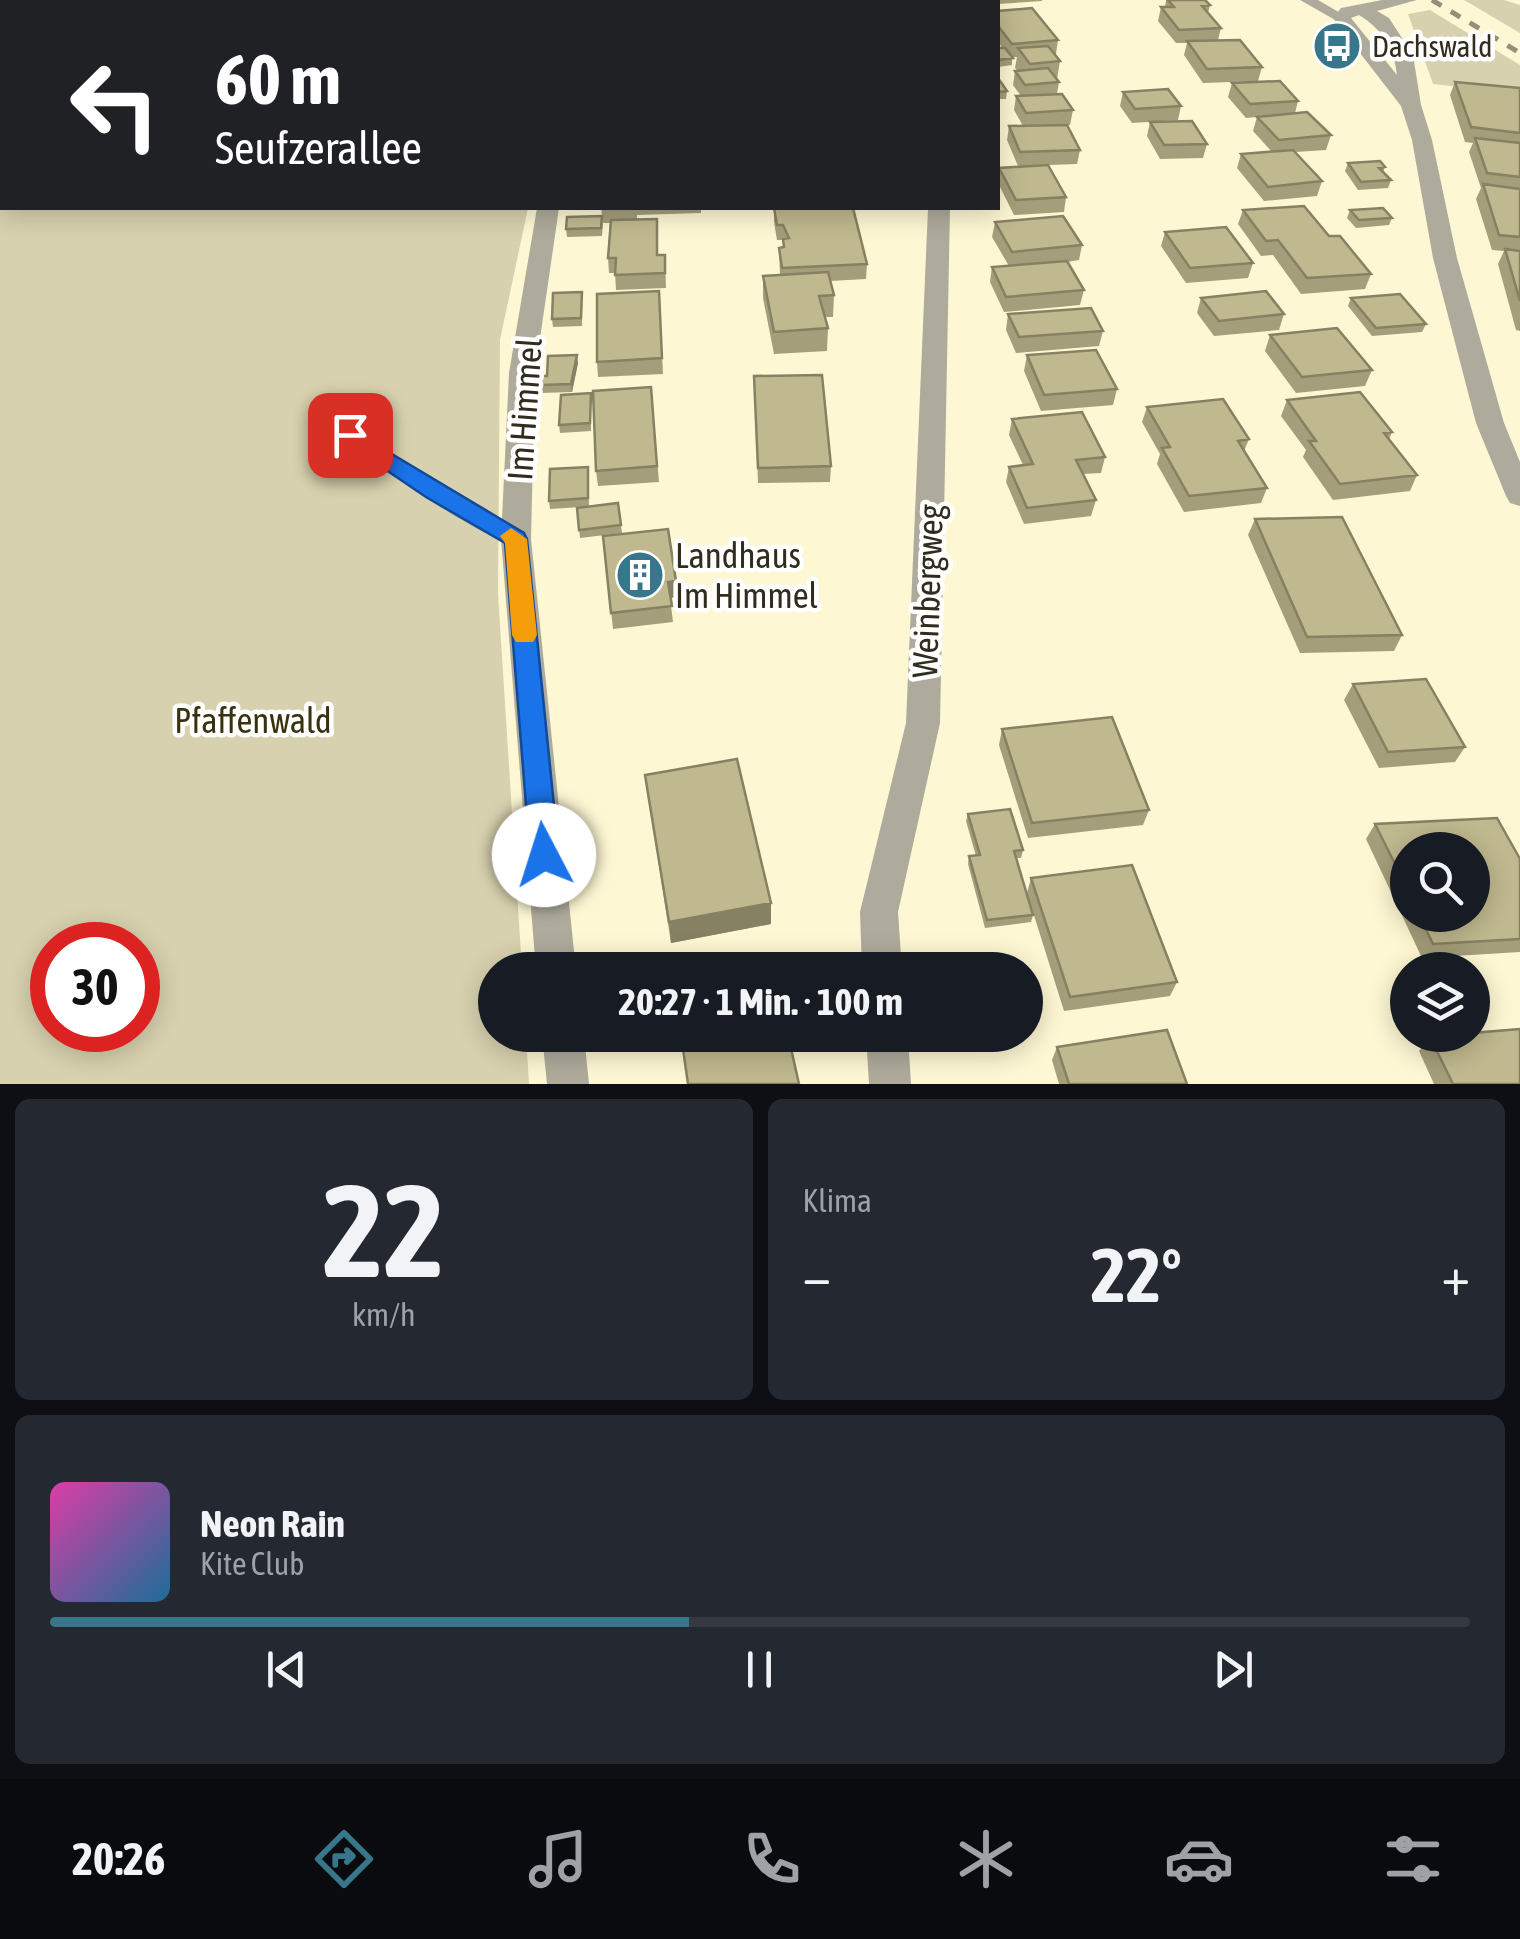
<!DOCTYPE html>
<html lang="de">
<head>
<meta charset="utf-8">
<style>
  body { margin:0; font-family:"Asap Condensed",sans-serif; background:#242831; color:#f1f3f6; height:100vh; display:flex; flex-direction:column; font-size:38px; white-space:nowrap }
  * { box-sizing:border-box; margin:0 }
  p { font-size:32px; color:#9ea1a6 }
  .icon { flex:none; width:55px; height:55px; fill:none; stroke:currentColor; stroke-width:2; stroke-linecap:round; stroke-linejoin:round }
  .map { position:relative; height:1084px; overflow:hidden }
  .details { display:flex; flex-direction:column; gap:15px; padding:15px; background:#0d0f14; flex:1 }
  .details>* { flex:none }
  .banner { position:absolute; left:0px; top:0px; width:1000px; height:210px; box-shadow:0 5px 25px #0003; background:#202124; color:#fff; overflow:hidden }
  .controls { position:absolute; left:1390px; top:832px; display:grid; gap:20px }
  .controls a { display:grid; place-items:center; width:100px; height:100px; border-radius:50%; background:#171b24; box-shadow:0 5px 25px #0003; font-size:50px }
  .speed { position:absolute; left:30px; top:922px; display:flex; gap:20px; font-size:50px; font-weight:700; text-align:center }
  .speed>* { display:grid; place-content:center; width:130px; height:130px; border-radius:50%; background:#171b24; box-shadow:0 5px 25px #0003; line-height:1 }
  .speed .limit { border:15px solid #d22; background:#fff; color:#111 }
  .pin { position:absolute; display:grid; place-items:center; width:85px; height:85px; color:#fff; margin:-42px; border-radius:20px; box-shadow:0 5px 15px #0006 }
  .me { position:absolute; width:110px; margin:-55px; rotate:355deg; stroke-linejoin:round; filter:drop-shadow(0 0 8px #0008) }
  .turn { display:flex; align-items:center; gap:35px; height:210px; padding:0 50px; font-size:45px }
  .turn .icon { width:130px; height:130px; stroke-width:2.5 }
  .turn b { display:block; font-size:70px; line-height:85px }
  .big { font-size:75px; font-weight:700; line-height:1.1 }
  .details .tile { flex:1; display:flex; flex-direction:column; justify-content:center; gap:15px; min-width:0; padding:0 35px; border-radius:15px; background:#242831 }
  .details .dial { align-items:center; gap:0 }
  .dial b { font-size:130px; line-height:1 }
  .song { display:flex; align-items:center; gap:30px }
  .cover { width:120px; height:120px; border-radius:15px; background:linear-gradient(135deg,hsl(320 70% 55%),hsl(200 70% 35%)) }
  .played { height:10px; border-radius:5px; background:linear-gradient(90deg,#37768b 45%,#363941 45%) }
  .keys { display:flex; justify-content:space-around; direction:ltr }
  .heat { display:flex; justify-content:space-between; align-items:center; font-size:55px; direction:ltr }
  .details .tiles { flex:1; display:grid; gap:15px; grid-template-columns:1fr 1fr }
  .tile:last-child { grid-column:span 2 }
  .trip { position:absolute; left:478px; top:952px; width:565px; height:100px; border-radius:50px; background:#171b24; box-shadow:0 5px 25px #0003; font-weight:700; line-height:100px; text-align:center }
  .tab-bar { display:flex; height:160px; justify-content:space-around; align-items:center; background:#090b0e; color:#9ea1a6 }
  .tab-bar .icon { width:70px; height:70px }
  .tab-bar .selected { color:#37768b }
  .tab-bar b { font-size:45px; color:#f1f3f6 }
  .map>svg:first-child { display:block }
</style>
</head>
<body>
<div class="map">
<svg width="1520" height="1084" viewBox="0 0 1520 1084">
  <rect width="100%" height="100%" fill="#fef7d3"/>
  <path fill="#d8d1af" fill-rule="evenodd" d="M0,0L591,2H2V208H528L500,340L498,593L522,970H495V1035H526L529,1084H0ZM52,945H138V1030H52Z
    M1464,0H1504L1520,5V33Z
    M1430,10L1520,65V94L1433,84L1408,14Z"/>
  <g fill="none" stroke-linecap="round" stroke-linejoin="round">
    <path fill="#aeab9c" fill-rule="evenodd" d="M1300,0H1318L1349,18L1337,21Z
      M350,428L525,533L528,539L525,545C498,553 371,460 342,440L339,435Z"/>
    <path fill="#aeab9c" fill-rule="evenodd" d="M590,0H608L609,2H592Z
      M934,0H952V2H935Z
      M1382,0H1417L1377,11L1389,18L1413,55L1421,105L1432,140L1457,258L1504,423L1520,462V506L1510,503L1506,496L1476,423L1433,258L1412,140L1401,106L1333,18L1341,8ZM1359,15C1382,29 1394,48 1397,75L1351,18Z
      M537,208H559L535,373L531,539L576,970H536L501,539L509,373Z
      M928,208H950L940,723L898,912L902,970H862L860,912L906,723Z
      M542,1035H584L589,1084H547Z
      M866,1035H908L911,1084H869Z"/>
    <path stroke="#948f76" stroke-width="5" stroke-dasharray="11 11" stroke-linecap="butt" d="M1432,0L1520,53"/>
  </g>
  <path fill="#a59e7a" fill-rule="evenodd" d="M767,0H816V2H767Z
    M833,0H873V2H834Z
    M995,0H1042V1L998,4Z
    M1166,0H1205L1210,5L1208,13L1221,28L1218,40L1262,67L1258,81L1203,83L1184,55L1187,43H1176L1158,21L1161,7H1165Z
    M998,11L1058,40L1056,54H1054L1060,61L1057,79L1059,82L1057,94L1073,110L1070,125H1067L1080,150L1077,164L1048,165L1066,197L1064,212L1014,215L998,183L999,168L1018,166L1007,140L1009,126H1023L1014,110L1016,96H1021L1013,85L1015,71H1018L1015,68L1017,57H1012V65L998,67V48H1002L998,41Z
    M998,78L1007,91L1006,99H998Z
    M1455,82L1520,88V331L1516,330L1498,264L1504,251L1492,250L1476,199L1481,188L1469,152L1473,143L1465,142L1450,95Z
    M1232,83L1298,101L1295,113L1331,135L1326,150L1295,152L1322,181L1317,196L1264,201L1237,168L1241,154L1272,152L1253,131L1257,117L1246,118L1228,97Z
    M1123,92L1181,106L1178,120L1132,123L1120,106Z
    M1150,122L1207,144L1203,158L1160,159L1147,136Z
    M1348,163L1385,167L1383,172L1391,180L1388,188L1358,190L1345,171Z
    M601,208H701V213L637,215V220L657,219L658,255H665L666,288L616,290L615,273H609L608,258L610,223H603Z
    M774,208L867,264L866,279L830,281L834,295L833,317H825L828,328L827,351L774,354L763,298V276L780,275L779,248L783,247V241L782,240H777L774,222Z
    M1243,210L1329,236L1371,274L1365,289L1301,294L1273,255L1261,256L1238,224Z
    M1350,210L1392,218L1389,225L1356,228L1347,218Z
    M995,222L1082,245L1079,260L1067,262L1084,290L1080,305L1004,312L990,282L992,267L1009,266L992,237Z
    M603,223L602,236L567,237L566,229Z
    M1165,232L1253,263L1248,278L1186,283L1161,246Z
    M659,291L663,374L598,377L597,362Z
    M582,292V326L553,327L552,319Z
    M1201,298L1284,314L1279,330L1214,336L1197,313Z
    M1351,298L1426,324L1422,332L1372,336L1348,306Z
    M1008,314L1103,331L1099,346L1016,353L1006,330Z
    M1270,335L1372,370L1365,386L1296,393L1265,351Z
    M1027,355L1117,389L1113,405L1041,411L1024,371Z
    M578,363L572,392L542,393L541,385L547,376Z
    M754,376L831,466L830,482L758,483Z
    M651,387L659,482L598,486L596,471Z
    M591,393V431L560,433L559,425Z
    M1287,400L1392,432L1389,439L1417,475L1410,491L1333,500L1303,457L1306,450L1281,416Z
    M1147,407L1249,439L1244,451L1267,488L1261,503L1184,512L1157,464L1160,454L1142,422Z
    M1012,419L1105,457L1101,473L1083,474L1096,500L1091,516L1024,524L1006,482L1009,467L1023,465L1009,435Z
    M588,467L589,506L618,503L622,533L580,538L577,508L582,507L550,509L549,501Z
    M1255,519L1402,635L1394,651L1300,653L1248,535Z
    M603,536L677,597L670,598L673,622L613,629Z
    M1353,684L1465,747L1455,762L1379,768L1344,700Z
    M1002,729L1149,810L1143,825L1028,838L999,745Z
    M645,775L771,924L671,943Z
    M968,814L1023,850L1021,858H1016L1033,915L1031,922L985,928L968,864L969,856H976L966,821Z
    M1375,824L1520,859V952L1422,958L1366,839ZM1408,850L1472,915H1408Z
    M1031,878L1177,982L1170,996L1064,1011L1027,893Z
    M1430,1037L1520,1084H1434L1419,1051Z
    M1057,1047L1187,1084H1059L1052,1060Z"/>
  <path fill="#868163" d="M577,355L578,363L572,392L571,384Z
    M676,581L677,597L669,598L668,582Z
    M771,903V924L671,943L669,922Z"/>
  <path fill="#c0b88e" stroke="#868163" stroke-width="2.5" d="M633,0H708L702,2H636L633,1Z
    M1168,0H1205L1210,5L1202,6L1221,28L1179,30L1161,7H1174Z
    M1032,8L1058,40L1012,44L998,26V11Z
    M1240,40L1262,67L1207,69L1187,41Z
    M1048,46L1060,61L1030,64L1018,48Z
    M998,48H1005L1013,58L998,60Z
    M1048,68L1059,82L1025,85L1015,71Z
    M998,78L1007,91L998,92Z
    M1280,81L1298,101L1250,104L1232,83Z
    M1455,82L1520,88V133L1471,127Z
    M1168,89L1181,106L1135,109L1123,92Z
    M1062,94L1073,110L1026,113L1016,96Z
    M1307,112L1331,135L1279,140L1257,117Z
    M1192,121L1207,144L1164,145L1150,122Z
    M1067,125L1080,150L1020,152L1009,126Z
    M1475,138L1520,143V177L1487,173Z
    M1293,150L1322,181L1268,187L1241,154Z
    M1380,161L1385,167L1379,168L1391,180L1361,182L1348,163Z
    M1048,165L1066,197L1016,200L999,168Z
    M1483,184L1520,189V237L1499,235Z
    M1304,206L1329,236H1340L1371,274L1307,278L1278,240L1266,241L1243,210Z
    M774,208H853L867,264L782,268L779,248L784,247L783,239L789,238L783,225H777Z
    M1383,208L1392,218L1359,220L1350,210Z
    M602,216L601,228L566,229L567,217Z
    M1063,216L1082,245L1012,252L995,222Z
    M657,219V255H665V273L615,275L616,258H608L611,220Z
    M1226,227L1253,263L1190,268L1165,232Z
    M1505,249L1520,251V301Z
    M1067,261L1084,290L1006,297L992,267Z
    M828,272L834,295L819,296L828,328L774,332L763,276Z
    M659,291L662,358L597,362V294Z
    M1266,291L1284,314L1219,321L1201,298Z
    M582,292L581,318L552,319L553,293Z
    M1400,294L1426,324L1376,328L1351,298Z
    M1091,308L1103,331L1019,337L1008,314Z
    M1337,328L1372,370L1302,377L1270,335Z
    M1096,350L1117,389L1044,395L1027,355Z
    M577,355L571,384L541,385V376H547L548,356Z
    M822,375L831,466L758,468L754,376Z
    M651,387L657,466L596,471L593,391Z
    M1360,392L1392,432L1384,433L1417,475L1340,484L1309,441H1316L1287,400Z
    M591,393L590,423L559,425L561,395Z
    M1223,399L1249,439L1238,441L1267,488L1189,496L1162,448L1170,447L1147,407Z
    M1082,412L1105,457L1076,460L1096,500L1027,508L1009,467L1033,464L1012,419Z
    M588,467V498L549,501L550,469Z
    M618,503L621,525L579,530L577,508Z
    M1342,517L1402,635L1307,637L1255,519Z
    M668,529L676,581L668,582L672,606L611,613L603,536Z
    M1426,679L1465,747L1388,752L1353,684Z
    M1112,717L1149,810L1032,823L1002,729Z
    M737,759L771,903L669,922L645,775Z
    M1010,809L1023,850L1014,851L1033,915L987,920L969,856L980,855L968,814Z
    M1497,818L1520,859V939L1433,944L1419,915H1472V850H1408V890L1375,824Z
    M1132,865L1177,982L1070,997L1031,878Z
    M1520,1029V1084H1453L1430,1037L1472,1035V1033Z
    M1167,1030L1187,1084H1069L1057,1047Z
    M681,1035H788L799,1084H688Z"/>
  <path fill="#1a73e8" stroke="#114b97" stroke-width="2.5" d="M350,429L524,533L527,539L559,855L555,864L544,867L534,864L530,855L505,543L426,497L342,440L339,435Z"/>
  <path fill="#f59e0b" d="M511,528L527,539L537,635L533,642H516L512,635L505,543L500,536Z"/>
  <defs>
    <g id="bus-disc" transform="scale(2.5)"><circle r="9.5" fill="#37768b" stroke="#fff"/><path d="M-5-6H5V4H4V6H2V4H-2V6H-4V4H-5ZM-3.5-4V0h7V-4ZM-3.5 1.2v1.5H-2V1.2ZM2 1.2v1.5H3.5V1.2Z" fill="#fff"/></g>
    <g id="building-disc" transform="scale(2.5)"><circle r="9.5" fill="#37768b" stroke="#fff"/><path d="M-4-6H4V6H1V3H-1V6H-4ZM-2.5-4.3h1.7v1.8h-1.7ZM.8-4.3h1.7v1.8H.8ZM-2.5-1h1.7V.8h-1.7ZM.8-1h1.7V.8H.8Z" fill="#fff"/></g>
  </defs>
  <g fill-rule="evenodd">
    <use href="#bus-disc" x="1337" y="46"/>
    <use href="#building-disc" x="640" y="575"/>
  </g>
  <g text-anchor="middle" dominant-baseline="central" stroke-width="9" stroke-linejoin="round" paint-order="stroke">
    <g font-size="30" fill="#302d1f" stroke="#fff" text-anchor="start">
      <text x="1372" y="46">Dachswald</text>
    </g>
    <g font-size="35" fill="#302d1f" stroke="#fff">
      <text transform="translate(524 409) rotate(-86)">Im Himmel</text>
      <text transform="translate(927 591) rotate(-88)">Weinbergweg</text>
    </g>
    <g font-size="35" fill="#302d1f" stroke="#fff" text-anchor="start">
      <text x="675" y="555">Landhaus<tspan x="675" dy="40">Im Himmel</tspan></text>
    </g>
    <g font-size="35" fill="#39320f" stroke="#fff">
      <text x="253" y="720">Pfaffenwald</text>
    </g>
  </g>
</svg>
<div class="controls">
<a><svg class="icon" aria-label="search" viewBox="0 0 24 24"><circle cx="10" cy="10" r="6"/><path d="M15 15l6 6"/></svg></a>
<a><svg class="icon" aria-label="layers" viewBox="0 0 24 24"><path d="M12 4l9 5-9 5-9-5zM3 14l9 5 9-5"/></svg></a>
</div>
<div class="speed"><div class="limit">30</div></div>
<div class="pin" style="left:350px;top:435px;background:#d93025"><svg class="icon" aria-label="arrive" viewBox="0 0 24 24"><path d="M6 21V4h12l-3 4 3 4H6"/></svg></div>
<svg class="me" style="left:544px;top:855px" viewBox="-20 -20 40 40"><circle r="19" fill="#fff"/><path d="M0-13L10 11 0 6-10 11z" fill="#1a73e8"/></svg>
<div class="trip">20:27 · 1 Min. · 100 m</div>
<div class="banner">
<div class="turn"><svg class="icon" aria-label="left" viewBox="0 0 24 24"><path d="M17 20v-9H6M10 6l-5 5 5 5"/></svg><div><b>60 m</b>Seufzerallee</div></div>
</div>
</div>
<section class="details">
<div class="tiles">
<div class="tile dial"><b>22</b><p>km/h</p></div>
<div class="tile"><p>Klima</p>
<div class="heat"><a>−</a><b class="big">22°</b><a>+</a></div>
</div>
<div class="tile">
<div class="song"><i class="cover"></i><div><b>Neon Rain</b><p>Kite Club</p></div></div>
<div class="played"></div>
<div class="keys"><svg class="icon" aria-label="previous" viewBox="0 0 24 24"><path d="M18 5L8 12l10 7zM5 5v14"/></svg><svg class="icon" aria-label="pause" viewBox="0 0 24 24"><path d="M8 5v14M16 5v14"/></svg><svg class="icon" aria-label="next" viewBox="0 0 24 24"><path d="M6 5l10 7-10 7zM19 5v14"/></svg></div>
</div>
</div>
</section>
<nav class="tab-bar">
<b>20:26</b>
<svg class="icon selected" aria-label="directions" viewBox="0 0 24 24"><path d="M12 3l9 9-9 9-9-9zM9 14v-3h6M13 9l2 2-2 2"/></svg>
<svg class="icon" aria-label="music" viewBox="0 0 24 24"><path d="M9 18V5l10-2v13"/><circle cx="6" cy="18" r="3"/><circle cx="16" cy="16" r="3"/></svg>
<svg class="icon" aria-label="phone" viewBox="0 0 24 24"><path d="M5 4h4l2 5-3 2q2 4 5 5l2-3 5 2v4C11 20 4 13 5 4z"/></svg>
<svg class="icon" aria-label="climate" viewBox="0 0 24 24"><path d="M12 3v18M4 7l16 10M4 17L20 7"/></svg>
<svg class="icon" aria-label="car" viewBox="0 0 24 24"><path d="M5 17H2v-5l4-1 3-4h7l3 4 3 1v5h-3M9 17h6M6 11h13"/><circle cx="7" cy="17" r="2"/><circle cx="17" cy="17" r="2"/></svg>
<svg class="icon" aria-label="filters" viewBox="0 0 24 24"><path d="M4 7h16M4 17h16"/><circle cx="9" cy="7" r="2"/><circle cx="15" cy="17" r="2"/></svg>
</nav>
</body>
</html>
